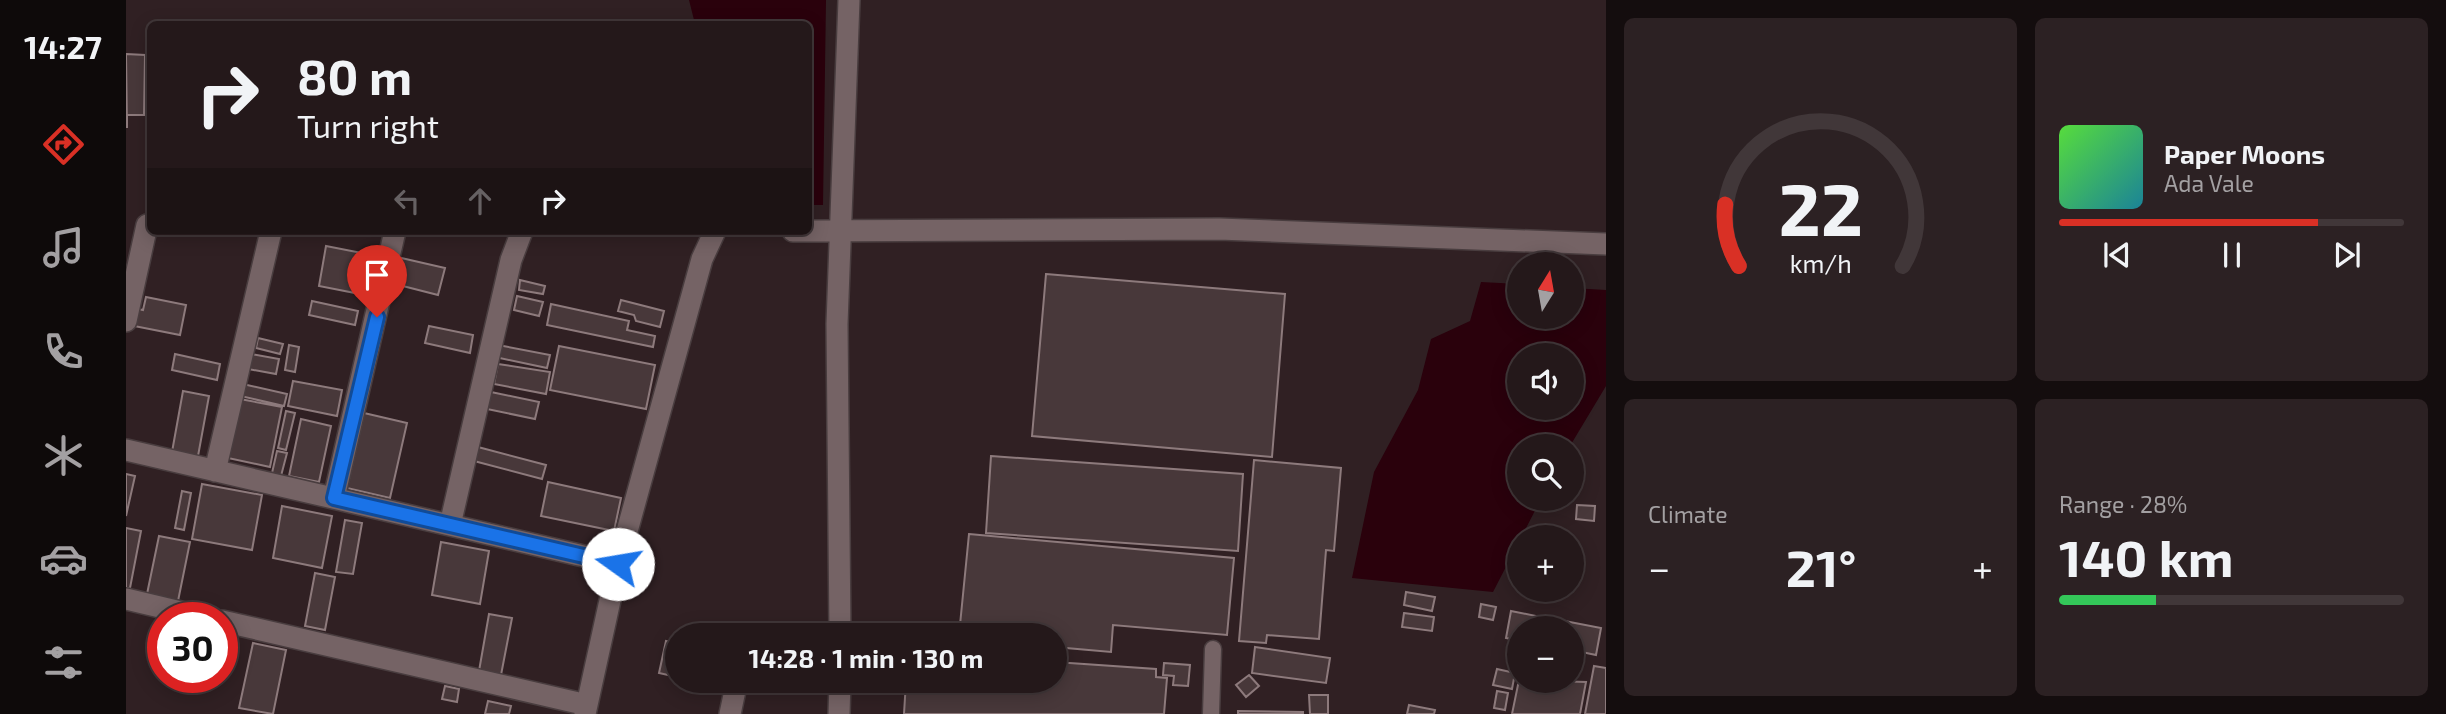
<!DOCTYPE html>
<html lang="en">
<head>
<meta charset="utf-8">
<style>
  body { margin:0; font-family:"Exo 2",sans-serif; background:#2c2123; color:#f1f3f6; height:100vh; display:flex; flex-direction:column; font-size:26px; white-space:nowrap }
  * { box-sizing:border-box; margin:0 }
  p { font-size:23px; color:#a3a0a2 }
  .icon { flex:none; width:38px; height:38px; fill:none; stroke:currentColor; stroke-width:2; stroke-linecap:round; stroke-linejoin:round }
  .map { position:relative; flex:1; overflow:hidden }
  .side { display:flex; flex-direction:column; gap:18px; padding:18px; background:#140d0e; width:840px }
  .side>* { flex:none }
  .hud { position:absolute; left:21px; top:21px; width:665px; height:214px; border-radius:10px; box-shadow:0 4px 18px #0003,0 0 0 2px #413739; background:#24181a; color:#f1f3f6; overflow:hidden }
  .needle { width:46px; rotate:11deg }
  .fabs { position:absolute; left:1381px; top:252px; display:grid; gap:14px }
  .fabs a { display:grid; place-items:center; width:77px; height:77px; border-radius:50%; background:#24181a; box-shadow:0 4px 18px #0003,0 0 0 2px #413739; font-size:35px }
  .speed { position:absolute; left:21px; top:602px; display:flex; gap:14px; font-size:35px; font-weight:700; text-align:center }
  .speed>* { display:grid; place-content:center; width:91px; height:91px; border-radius:50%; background:#24181a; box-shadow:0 4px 18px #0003,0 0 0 2px #413739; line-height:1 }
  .speed .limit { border:10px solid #d22; background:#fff; color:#111 }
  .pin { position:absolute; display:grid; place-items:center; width:60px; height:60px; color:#fff; margin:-72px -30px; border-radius:50% 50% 50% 0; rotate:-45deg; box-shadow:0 0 7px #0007 }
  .pin .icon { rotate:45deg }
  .me { position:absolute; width:77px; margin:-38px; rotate:283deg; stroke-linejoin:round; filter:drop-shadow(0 0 5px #0008) }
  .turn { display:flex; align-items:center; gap:24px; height:147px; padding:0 35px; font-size:32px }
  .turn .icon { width:91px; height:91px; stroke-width:2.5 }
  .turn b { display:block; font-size:49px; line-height:60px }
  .lanes { display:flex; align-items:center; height:66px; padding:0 35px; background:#0003; justify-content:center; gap:35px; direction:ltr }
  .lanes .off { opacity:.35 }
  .big { font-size:52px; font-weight:700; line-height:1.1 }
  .side .card { flex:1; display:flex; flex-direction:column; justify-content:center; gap:10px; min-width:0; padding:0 24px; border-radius:10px; background:#2c2123 }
  .side .dial { align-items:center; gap:0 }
  .dial svg { height:182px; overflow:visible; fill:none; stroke:#413739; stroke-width:7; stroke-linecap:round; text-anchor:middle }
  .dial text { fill:#f1f3f6; stroke:none }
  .song { display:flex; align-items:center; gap:21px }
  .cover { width:84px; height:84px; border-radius:10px; background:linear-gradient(135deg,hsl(110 70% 55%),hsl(190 70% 35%)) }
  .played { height:7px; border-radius:4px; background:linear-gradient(90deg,#d93025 75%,#413739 75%) }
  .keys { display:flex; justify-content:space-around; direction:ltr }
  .heat { display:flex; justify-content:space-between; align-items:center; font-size:38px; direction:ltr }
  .charge { height:10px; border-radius:5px; background:linear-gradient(90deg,#34c759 28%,#413739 0) }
  .side .tiles { flex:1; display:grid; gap:18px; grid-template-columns:repeat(2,1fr) }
  .trip { position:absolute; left:539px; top:623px; width:402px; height:70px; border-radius:35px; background:#24181a; box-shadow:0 4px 18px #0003,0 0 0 2px #413739; font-weight:700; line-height:70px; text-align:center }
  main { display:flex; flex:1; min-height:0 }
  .tab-bar { display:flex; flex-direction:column; width:126px; justify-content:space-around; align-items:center; background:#0e0a0a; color:#a3a0a2 }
  .tab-bar .icon { width:49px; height:49px }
  .tab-bar .on { color:#d93025 }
  .tab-bar b { font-size:32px; color:#f1f3f6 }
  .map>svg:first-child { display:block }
</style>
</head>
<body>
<main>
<nav class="tab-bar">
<b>14:27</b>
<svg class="icon on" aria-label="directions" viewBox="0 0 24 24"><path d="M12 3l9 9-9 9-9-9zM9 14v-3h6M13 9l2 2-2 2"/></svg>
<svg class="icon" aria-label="music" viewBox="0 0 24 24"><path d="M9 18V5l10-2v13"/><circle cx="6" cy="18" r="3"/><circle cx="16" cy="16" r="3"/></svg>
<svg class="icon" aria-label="phone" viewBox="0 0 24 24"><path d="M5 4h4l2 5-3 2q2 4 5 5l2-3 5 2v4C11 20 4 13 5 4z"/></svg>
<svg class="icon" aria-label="climate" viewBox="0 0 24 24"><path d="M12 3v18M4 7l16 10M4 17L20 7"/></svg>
<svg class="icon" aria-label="car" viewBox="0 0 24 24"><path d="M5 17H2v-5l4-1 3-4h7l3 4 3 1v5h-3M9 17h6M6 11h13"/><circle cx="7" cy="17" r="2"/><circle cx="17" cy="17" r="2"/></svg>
<svg class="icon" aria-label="filters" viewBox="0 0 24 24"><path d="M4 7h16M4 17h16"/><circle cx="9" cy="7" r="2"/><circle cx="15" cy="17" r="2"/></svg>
</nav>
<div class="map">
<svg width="1480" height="714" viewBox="0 0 1480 714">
  <rect width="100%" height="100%" fill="#302023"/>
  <path fill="#2a010c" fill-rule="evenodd" d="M563,0H700L697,205H683L682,24H569Z
    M1355,282L1393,284V317H1446V288L1480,290V386L1444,446H1393V499H1415L1367,592L1226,578L1248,472L1292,390L1305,339L1344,321ZM1393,355H1446V408H1393Z"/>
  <path fill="#48383a" stroke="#8d7a7c" stroke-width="2" d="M0,54L19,55L18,115H1V128Z
    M200,246L241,254L234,294L193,286Z
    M271,257L319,268L312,295L265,283Z
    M920,274L1159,294L1146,457L906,436Z
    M394,280L419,286L417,294L393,290Z
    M391,296L417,302L413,316L388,310Z
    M20,297L60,305L54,335L3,325L7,308L17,310Z
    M495,300L538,311L534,327L510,321L508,315L492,311Z
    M186,301L232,311L229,325L183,315Z
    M425,304L503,321L501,330L529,336L527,347L421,325Z
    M303,326L347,335L344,353L299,343Z
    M132,338L157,344L154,354L130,348Z
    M163,345L173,347L169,372L159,370Z
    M372,345L424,355L421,368L369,357Z
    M433,346L529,365L520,409L424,390Z
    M49,354L94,364L91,380L46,370Z
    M125,354L153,359L150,374L122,369Z
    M372,364L424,372L420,394L368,384Z
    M167,381L216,390L211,416L162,406Z
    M112,383L161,394L158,406L110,395Z
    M57,391L83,396L72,456L46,452Z
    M365,392L413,402L409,419L361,409Z
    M114,399L156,407L144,467L102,458Z
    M160,411L169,413L160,450L152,448Z
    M238,413L281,423L264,498L221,488Z
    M175,419L205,426L193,482L163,476Z
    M352,447L420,465L416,479L348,461Z
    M151,451L161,453L155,476L146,473Z
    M865,456L1117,474L1112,551L860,533Z
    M1128,460L1215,468L1208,551L1200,550L1193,639L1141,635L1140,643L1113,641Z
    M0,474L9,476L0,516Z
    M422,482L495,498L488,531L415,516Z
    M76,484L136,495L126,550L66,539Z
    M56,491L65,493L58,530L49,528Z
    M1451,505L1469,506L1468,521L1450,519Z
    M156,506L206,516L196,568L147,558Z
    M219,520L236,523L227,574L210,572Z
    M0,528L15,531L4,588H0Z
    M843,534L1108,558L1101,635L987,625L985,652L929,647V635H833Z
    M33,536L64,542L52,601L21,594Z
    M315,542L363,551L354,604L306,595Z
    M189,573L209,577L199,630L179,626Z
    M1280,592L1309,597L1306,611L1278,605Z
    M1355,604L1370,607L1367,620L1353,617Z
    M1385,611L1410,616L1408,628H1393V641L1380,638Z
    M1278,613L1308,617L1306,631L1276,627Z
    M363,614L386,618L375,675L353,671Z
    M1418,617L1475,628L1470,655L1446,650V628H1416Z
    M540,641L551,643V677L533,673Z
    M127,643L160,650L147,714L113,708Z
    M1129,647L1204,658L1200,683L1126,673Z
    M929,662L1030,669V677L1041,678L1038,714H778L780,681H929Z
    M1038,663L1064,665L1062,686L1047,685L1048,676L1037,675Z
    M1468,666L1480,668V714H1459Z
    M1371,669L1389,673L1386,689L1367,685Z
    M1123,675L1133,686L1120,697L1110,685Z
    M1393,680L1460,682L1454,714H1386Z
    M640,681H693V693L640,692Z
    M319,686L333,689L331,702L316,699Z
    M1371,691L1382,693L1379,710L1368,708Z
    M1183,695H1202V714H1184Z
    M362,701L385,706L383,714H359Z
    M1283,705L1309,710L1308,714H1281Z
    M1112,711L1177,712V714H1112Z"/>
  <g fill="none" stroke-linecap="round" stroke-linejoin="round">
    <g stroke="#493d3f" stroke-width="19">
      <path id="service" d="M1085,714L1087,649"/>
    </g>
    <g stroke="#493d3f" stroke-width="24">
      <path id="minor" d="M667,231L1093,229L1480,244
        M0,321L21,225
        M0,450L492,564
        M89,471L145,231
        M208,498L269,231
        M324,525L385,260L396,231
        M0,599L80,618
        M96,621L461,705
        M714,635L711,324L723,0
        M459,714L492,564L576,259L589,231
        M604,714L611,681
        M713,714L714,681"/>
    </g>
    <use href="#service" stroke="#756365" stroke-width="16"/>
    <use href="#minor" stroke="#756365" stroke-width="21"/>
  </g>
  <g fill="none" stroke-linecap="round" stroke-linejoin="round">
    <g stroke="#114b97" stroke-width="18">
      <path id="route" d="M251,317L208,498L492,564"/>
    </g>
    <use href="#route" stroke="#1a73e8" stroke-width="12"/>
  </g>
</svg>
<div class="fabs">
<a><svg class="needle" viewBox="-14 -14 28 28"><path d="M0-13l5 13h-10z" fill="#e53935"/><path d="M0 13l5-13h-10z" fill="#a3a0a2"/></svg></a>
<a><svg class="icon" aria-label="sound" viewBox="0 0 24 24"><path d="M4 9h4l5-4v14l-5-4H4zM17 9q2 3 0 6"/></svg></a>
<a><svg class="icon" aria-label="search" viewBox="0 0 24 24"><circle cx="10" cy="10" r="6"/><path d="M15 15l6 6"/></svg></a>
<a>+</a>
<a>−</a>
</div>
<div class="speed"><div class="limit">30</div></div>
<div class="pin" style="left:251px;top:317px;background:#d93025"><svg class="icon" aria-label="arrive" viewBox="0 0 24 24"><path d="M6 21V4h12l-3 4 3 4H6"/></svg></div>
<svg class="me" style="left:492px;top:564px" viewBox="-20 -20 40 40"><circle r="19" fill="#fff"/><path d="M0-13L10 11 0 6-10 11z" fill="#1a73e8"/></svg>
<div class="trip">14:28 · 1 min · 130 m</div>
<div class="hud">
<div class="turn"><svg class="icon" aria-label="right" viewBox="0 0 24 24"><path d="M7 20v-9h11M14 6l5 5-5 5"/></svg><div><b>80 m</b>Turn right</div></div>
<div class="lanes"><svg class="icon off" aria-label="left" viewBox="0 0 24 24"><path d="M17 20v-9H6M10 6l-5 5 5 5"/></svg><svg class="icon off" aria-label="ahead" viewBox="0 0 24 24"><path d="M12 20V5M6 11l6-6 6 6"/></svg><svg class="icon" aria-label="right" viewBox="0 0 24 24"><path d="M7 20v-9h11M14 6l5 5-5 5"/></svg></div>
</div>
</div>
<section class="side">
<div class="tiles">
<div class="card dial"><svg viewBox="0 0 100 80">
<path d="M14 69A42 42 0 1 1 86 69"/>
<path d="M14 69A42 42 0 0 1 8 42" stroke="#d93025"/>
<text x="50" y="56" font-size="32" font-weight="700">22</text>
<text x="50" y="72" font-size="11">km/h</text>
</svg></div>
<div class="card">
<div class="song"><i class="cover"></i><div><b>Paper Moons</b><p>Ada Vale</p></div></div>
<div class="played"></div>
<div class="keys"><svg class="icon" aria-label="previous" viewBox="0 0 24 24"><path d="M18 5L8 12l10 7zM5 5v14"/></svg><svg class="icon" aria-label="pause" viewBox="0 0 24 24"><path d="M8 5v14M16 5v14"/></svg><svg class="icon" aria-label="next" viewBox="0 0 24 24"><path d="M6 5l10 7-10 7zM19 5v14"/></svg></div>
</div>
<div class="card"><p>Climate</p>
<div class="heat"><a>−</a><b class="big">21°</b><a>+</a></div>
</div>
<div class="card"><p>Range · 28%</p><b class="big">140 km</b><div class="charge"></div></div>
</div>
</section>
</main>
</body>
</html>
